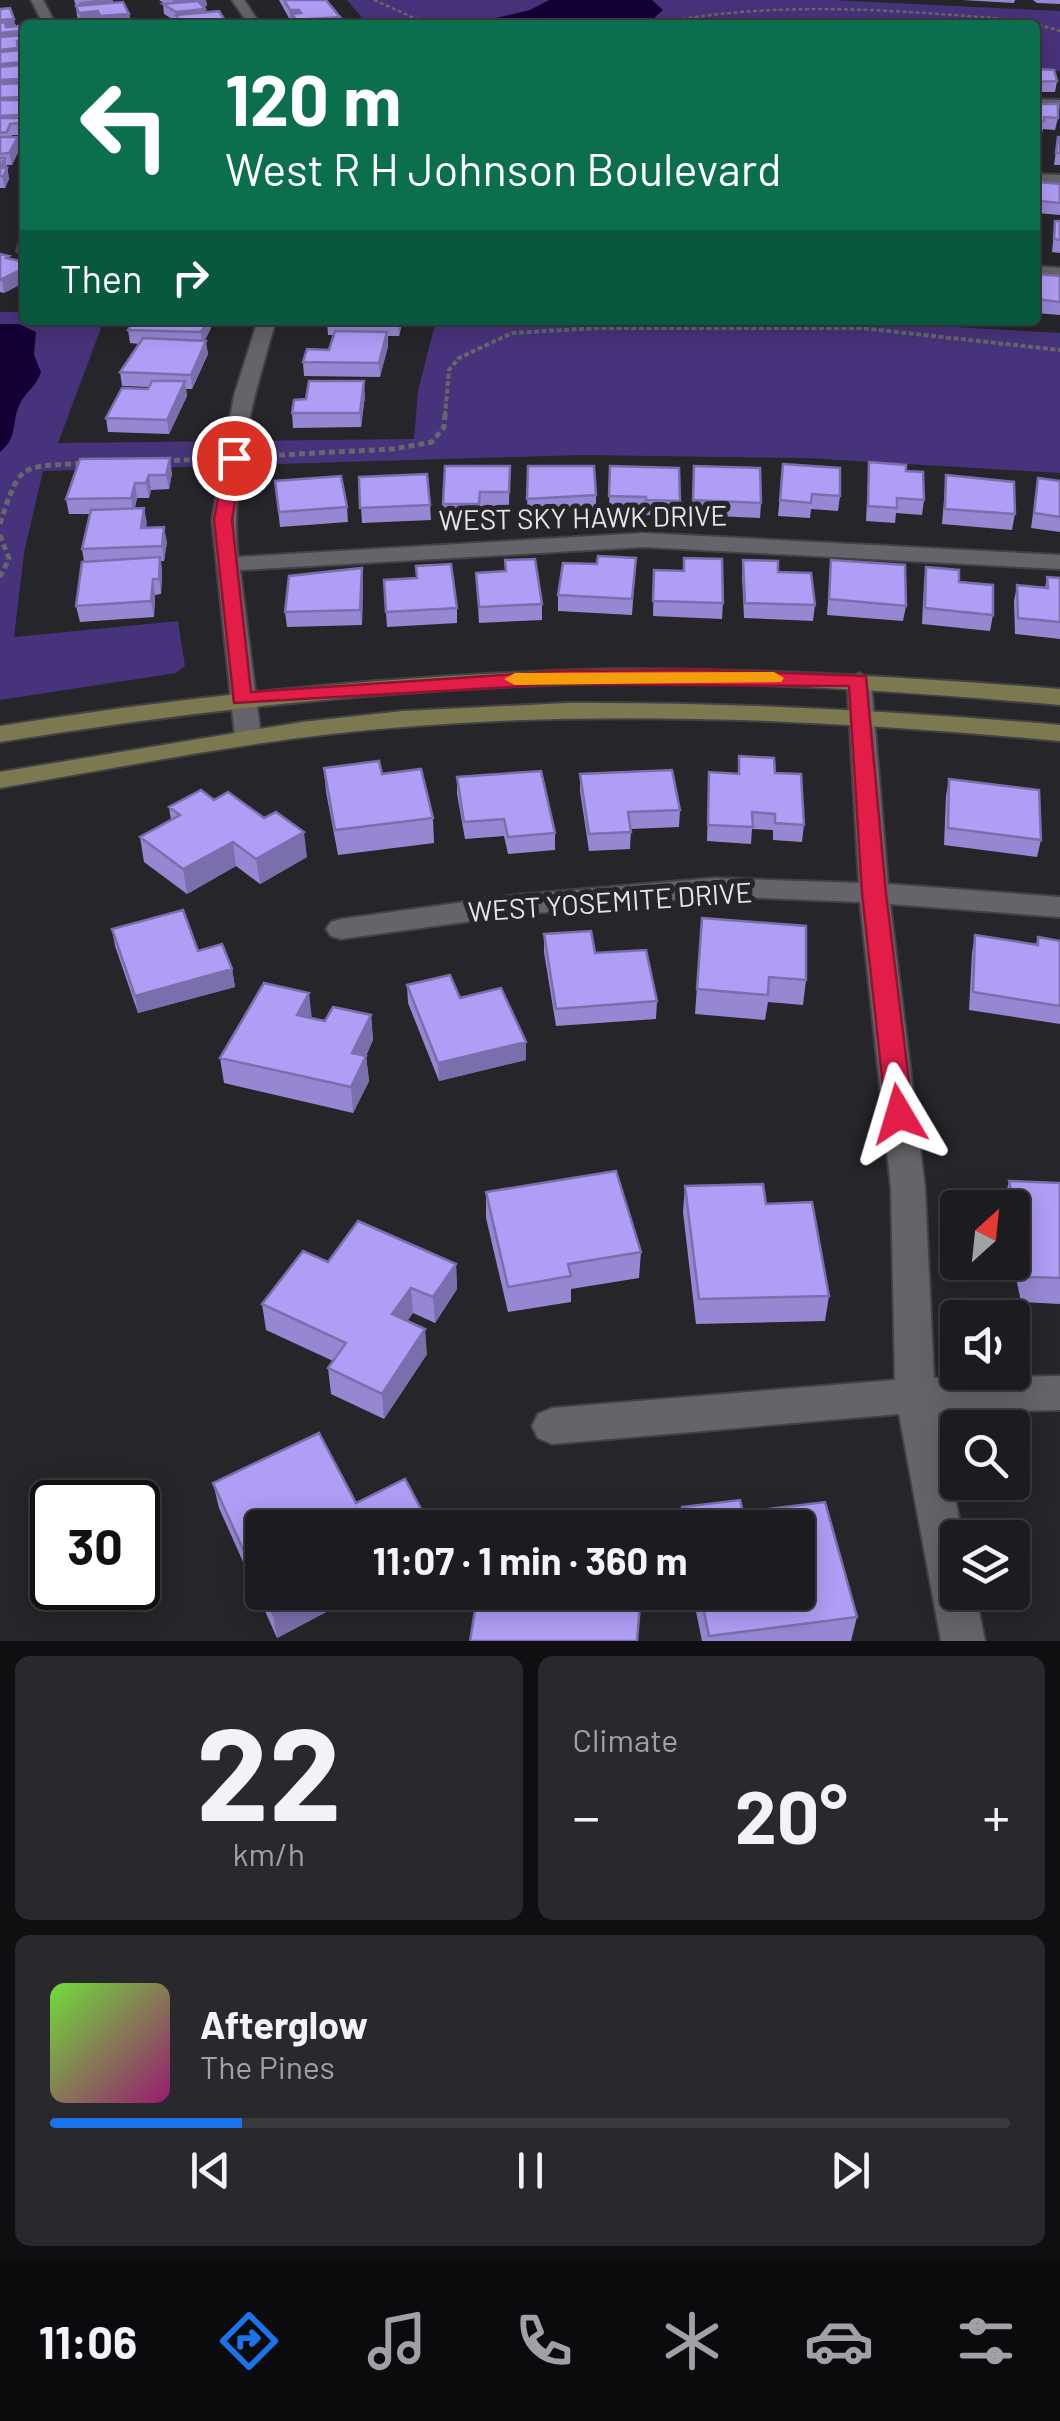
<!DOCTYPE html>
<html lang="en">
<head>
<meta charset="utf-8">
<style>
  body { margin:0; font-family:Barlow,sans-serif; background:#29292d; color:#f1f3f6; height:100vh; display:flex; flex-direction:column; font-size:38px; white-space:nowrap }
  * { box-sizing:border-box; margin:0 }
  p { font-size:32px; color:#a0a1a5 }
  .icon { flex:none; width:55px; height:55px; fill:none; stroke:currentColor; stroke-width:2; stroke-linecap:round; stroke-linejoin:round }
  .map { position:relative; height:1641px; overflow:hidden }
  .sheet { display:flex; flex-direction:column; gap:15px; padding:15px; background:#0f0f12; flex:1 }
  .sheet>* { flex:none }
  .banner { position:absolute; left:20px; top:20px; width:1020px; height:305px; border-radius:10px; box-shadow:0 5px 25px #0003,0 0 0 2px #3a3a3e; background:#0b6e4f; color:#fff; overflow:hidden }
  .needle { width:65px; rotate:27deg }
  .controls { position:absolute; left:940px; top:1190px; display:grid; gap:20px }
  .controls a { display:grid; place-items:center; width:90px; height:90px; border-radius:10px; background:#1c1c20; box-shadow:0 5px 25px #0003,0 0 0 2px #3a3a3e; font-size:50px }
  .speed { position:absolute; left:30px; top:1480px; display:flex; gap:20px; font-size:50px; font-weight:700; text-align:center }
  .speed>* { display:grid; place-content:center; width:130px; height:130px; border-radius:50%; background:#1c1c20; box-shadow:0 5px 25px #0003,0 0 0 2px #3a3a3e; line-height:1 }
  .speed .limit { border:5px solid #111; border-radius:15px; background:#fff; color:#111 }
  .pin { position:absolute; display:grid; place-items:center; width:85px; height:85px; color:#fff; margin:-42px; border:5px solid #fff; border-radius:50%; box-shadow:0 2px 10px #0007 }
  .me { position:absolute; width:110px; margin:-55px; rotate:353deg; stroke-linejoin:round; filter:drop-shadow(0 0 8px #0008) }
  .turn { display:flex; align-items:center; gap:35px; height:210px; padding:0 40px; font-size:45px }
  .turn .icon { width:130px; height:130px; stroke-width:2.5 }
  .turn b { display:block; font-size:70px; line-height:85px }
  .then { display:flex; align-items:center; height:95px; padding:0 40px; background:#0003; gap:20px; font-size:38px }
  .big { font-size:75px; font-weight:700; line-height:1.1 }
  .sheet .card { flex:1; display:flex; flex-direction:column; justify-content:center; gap:15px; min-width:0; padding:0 35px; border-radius:15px; background:#29292d }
  .sheet .dial { align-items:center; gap:0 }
  .dial b { font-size:130px; line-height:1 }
  .song { display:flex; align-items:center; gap:30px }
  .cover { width:120px; height:120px; border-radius:15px; background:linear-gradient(135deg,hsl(100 70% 55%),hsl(320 70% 35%)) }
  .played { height:10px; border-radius:5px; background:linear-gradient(90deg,#1a73e8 20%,#3a3a3e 20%) }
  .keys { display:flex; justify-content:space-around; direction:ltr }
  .heat { display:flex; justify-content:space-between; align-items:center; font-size:55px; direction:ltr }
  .sheet .tiles { flex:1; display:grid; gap:15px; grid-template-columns:1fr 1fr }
  .card:last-child { grid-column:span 2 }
  .trip { position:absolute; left:245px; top:1510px; width:570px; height:100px; border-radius:10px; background:#1c1c20; box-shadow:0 5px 25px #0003,0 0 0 2px #3a3a3e; font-weight:700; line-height:100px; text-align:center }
  .tab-bar { display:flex; height:160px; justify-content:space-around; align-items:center; background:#0b0b0d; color:#a0a1a5 }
  .tab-bar .icon { width:70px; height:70px }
  .tab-bar .on { color:#1a73e8 }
  .tab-bar b { font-size:45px; color:#f1f3f6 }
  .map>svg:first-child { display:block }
</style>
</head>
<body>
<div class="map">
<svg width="1060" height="1641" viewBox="0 0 1060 1641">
  <rect width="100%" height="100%" fill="#25252a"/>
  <path fill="#47337b" d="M347,0H832L1060,11V71L1035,70V25H368Z
    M0,312H25V320H104L58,443L414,439L418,391L436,320H833L1060,333V473L805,458L581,455L43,471L24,553L14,637L178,621L185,666L176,673L0,700Z"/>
  <path fill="#140035" d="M549,0H652L663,10L654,18L587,20L578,25H494L492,19L530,10Z
    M0,324H19L36,332L34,355L41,372C37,385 29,389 22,400C10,419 20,436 0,452Z"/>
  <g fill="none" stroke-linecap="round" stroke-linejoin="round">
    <g stroke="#424145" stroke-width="4">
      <path id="minor" d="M31,0H43L56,25H44Z
        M232,0H244L261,25H249Z
        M1035,99L1060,100V108L1035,107Z
        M1035,174L1060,175V185L1035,182Z
        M25,241V256L17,251L19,243Z
        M1035,266L1060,268V278L1035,276Z
        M258,320H276C254,395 229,478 238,557L644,533L1060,555V569L644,547L240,570L261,737L248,745L239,742L235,737L212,520L234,396Z
        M859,673L871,680L888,884L1060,897V917L890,904L925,1188L934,1378L1060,1376V1410L938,1413L963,1538H958V1592H975L985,1641H941L899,1414L552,1444L538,1438L532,1426L538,1414L552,1408L895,1380L891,1188L860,902L715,896L515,915L341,939L331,936L326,929L331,922L341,919L515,895L715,878L859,883L847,680Z"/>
    </g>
    <g stroke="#424145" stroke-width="4">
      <path id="secondary" d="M616,669C764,669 912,677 1060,689V705C911,692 762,681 612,683C406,687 203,709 0,742V726C204,693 408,674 616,669Z
        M567,703C732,702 896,711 1060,725V741C842,721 622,709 403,727C268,737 134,765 0,788V772L302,722L403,711Z"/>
    </g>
    <path stroke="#67666b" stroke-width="2.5" stroke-dasharray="4 2.5" stroke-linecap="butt" d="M374,0L414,18L450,25
      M650,25C745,5 843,7 939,14C980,17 1021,18 1060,31"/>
    <path stroke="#67666b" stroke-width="4" stroke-dasharray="5 2.5" stroke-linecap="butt" d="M445,416L449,370L459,358L512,333L598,328H861L1060,350"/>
    <path stroke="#67666b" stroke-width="5" stroke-dasharray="6 4" stroke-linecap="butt" d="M259,456L393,449L432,442L444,427L445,414
      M164,461L206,459
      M0,524C21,459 20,468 86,463
      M0,535L9,559L0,577"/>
    <use href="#minor" fill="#65646a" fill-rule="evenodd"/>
    <use href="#secondary" fill="#7c7951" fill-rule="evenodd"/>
  </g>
  <path fill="#9787d3" d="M74,0H113V3L129,14L132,25H82L77,16L76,6Z
    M159,0H206L207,6L204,7L206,12L227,25H177V22L164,14L163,4H165Z
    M279,0H326L340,20L352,25H293L292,20H290Z
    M962,0H1015L1014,3Z
    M1033,0H1060V4L1037,3Z
    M0,9L22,31L25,51H20L25,73H22L25,129L23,135H12L11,137L20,148L12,165H7L9,179L5,188H0Z
    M1035,69L1057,81L1055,92H1035Z
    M1035,104L1058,118L1055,130L1043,129L1042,133L1035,131Z
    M1058,137H1060V165H1054Z
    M1038,182L1060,184V215L1037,213L1036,194Z
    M1055,221H1060V253L1052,252Z
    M0,254L10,259L25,262V282L4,293L0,292Z
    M1036,274L1060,276V315L1035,313Z
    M134,320H215L205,340L208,354L192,389H186L187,396L169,434L108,432L106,418L149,387L122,386L120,372L139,344L130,343L128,330Z
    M319,320H403L399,336H388V346L380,377L304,376L303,362L329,350L334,335H328L327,321Z
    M365,395L361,427L293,428L292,413Z
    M80,459L172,473L169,489L151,490L149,498H137L135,508H144L146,528L167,542L164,561H161L162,572L161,594L155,595L154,617L80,622L76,606L84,562L82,549L90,514H69L66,499Z
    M869,462L906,471L924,500L922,515L896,513L895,523L866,521Z
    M783,464L840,496L838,511L811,509L810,518L778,516Z
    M510,466L509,507H480L479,519H443V504Z
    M528,466L596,495V510L527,514Z
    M610,466L680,501L679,516L645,515V512L609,511Z
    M694,466L761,503L760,518L692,515Z
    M946,475L1015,514L1012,530L942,524Z
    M359,477L430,505L431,520L362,523Z
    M1038,478L1060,481V532L1031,528Z
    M275,481L347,507L348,522L280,527Z
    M636,558L632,615L558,611V595L597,564Z
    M684,558L723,603L722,619L653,616L654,570L683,571Z
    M505,560L542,604V620L479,623L476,573L505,571Z
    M743,560L778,572L815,605L813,621L744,618L742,576Z
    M831,560L906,606L903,621L827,615Z
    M926,567L959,582L993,615L990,631L922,624L924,582Z
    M1047,577L1060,578V639L1015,634L1014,601L1017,585L1045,588Z
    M384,580L457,608V623L387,627Z
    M363,584L362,625L287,627L285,612Z
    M739,756L775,773L804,825L802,842L773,840V830L752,829L751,844L707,841L709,772L738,774Z
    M324,768L382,774L433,818L434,843L338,855L326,792Z
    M580,774L680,810L679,827L631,829L630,849L589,851L580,791Z
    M457,777L555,833V850L508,854L504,836L465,839L457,794Z
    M949,779L1041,840L1037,857L944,845L946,796Z
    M214,800L307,857L260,884L236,866L187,894L144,862L140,837L171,820L169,807Z
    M702,918L806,980L803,1005L768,1002L765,1020L695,1014Z
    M112,929L198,951L232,969L235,987L138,1013L115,946Z
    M544,934L595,953L657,1001L656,1019L556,1026L544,952Z
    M975,935L1036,944L1038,937L1060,941V1024L969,1010L972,953Z
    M407,985L460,998L526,1042V1060L439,1081L408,1003Z
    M371,1015L373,1040L366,1056L369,1081L353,1113L224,1083L220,1058L312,1018L325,1021Z
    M1009,1181L1060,1183V1304L1021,1302L1012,1258V1208L1003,1206Z
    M685,1186L766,1204L829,1296L825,1321L696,1324L683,1212Z
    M486,1192L641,1252L639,1278L571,1289V1302L508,1312L486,1218Z
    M328,1262L456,1264L457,1289L435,1323L413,1313L407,1321L427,1354L384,1419L331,1394L328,1368L333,1361L266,1330L262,1304Z
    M213,1483L356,1503L262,1592H364L277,1638L219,1508Z
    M740,1500L743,1512L825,1502L857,1617L851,1641H702L692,1592H798V1528H680L682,1507Z"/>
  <path fill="#7b6eac" d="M96,0H113L114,8L80,11L79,2Z
    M173,0H206L207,6L174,10Z
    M205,9L207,19L176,15V12Z
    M290,10H299L300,20L292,14V20H290Z
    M98,11L99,21L81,23L79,13Z
    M129,14L131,24L101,25L100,16Z
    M340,17V25L304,23V25H296V20Z
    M14,19L16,29L0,30V20Z
    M22,31L25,51H19L17,42L0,44V33Z
    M23,62L25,73H22L23,90L0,91V64Z
    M25,88V118L23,122L25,129L23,135L19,115L24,106L22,97Z
    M18,137L20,148L12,165L9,153Z
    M5,158L9,179L5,188L0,168Z
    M25,268V282L4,293L2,280Z
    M207,320H215L202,345L201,332Z
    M399,320H403L399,336L398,323Z
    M387,332L388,346L380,377L379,363Z
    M206,341L208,354L192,389L191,375Z
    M185,381L187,396L169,434L167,420Z
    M364,381L365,395L361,427L360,413Z
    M170,458L172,473L169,489L166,475Z
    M149,475L151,490L149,498L146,483Z
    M135,483L137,498L133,513L131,498Z
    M144,508L147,523L143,543L141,528Z
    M164,527L167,542L164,561L162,546Z
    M160,557L162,572L161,594L159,579Z
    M362,568L363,584L362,625L360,610Z
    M153,579L155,595L154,617L151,601Z
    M304,832L307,857L260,884L256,859Z
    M233,842L236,866L187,894L183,869Z
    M232,969L235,987L138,1013L135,996Z
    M309,993L312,1019L297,1015Z
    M371,1015L373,1040L354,1078L352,1053Z
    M526,1042V1060L439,1081L438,1063Z
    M366,1056L369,1081L353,1113L351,1087Z
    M456,1264L457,1289L435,1323L433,1297Z
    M411,1288L413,1313L394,1340L392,1314Z
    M425,1329L427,1354L384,1419L382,1394Z
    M314,1592H364L277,1638L273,1614Z"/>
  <path fill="#b09df5" stroke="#7b6eac" stroke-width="2.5" d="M284,0H326L340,17L296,20L292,14L301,13L299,10H290Z
    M198,1L205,9L176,12L163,4Z
    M123,2L129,14L100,16L98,11L79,13L76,6Z
    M10,8L14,19L0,20V9Z
    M219,11L226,22L183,25L176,15Z
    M128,17L132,25H83L82,20Z
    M347,19L352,25H306L304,23Z
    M5,22L6,27L20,26L22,31L0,33V23Z
    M22,35L23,40L17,41L18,48L0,50V37Z
    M20,50L23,62L0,64V52Z
    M21,65V79L0,80V67Z
    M1035,69L1054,70L1057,81L1035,82Z
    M25,83L22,97L0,98V84Z
    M0,100H25V103L19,115L0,116Z
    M1035,104H1058V118L1044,117V121L1035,120Z
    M0,118H23L21,123L10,124L7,132L0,133Z
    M0,137H18L9,153L0,154Z
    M1058,137H1060V153H1056Z
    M0,158H5L0,168H7L3,176H0Z
    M1038,182L1060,184V203L1039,201Z
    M1055,221H1060V240L1054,239Z
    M0,254L9,256L6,258L25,262V268L0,280Z
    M1036,274L1060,276V302L1035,299Z
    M134,320H207L201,332L128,330Z
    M328,320H399L398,323Z
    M335,331L387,332L379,363L303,362L307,349L329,350Z
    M143,338L206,341L191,375L120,372Z
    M152,381H185L167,420L106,418L122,388L148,389Z
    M309,381H364L360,413H292L294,400L306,399Z
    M170,458L166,475H149L146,483H135L131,498L66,499L80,459Z
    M869,462L906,465V471L923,472L924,500L897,498V508L868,506Z
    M783,464L840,468V496L812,494L811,503L780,500Z
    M445,466H510L509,492H480L479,504H443Z
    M528,466H594L596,495L527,499Z
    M610,466L679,468L680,501L646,500V497L609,496Z
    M694,466L760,468L761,503L693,500Z
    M427,474L430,505L360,508L359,477Z
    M946,475L1014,482L1015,514L945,509Z
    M341,476L347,507L279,512L275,481Z
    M1038,478L1060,481V517L1034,513Z
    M144,508L141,528L164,527L162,546L82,549L91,510Z
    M598,556L636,558L632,599L558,595L563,563L597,564Z
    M160,557L159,579H153L151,601L76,606L82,562Z
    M684,558L722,559L723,603L653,601L654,570L684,571Z
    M535,559L542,604L479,607L476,573L506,571L505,560Z
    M743,560L778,561V572L811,573L815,605L745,603Z
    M831,560L905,565L906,606L829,599Z
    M451,564L457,608L386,612L384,580L417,578L416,566Z
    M926,567L959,570V582L993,585V615L925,608Z
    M362,568L360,610L285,612L289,576Z
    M1047,577L1060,578V622L1018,618L1017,585L1048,588Z
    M739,756L774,758L775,773L801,774L804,825L775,823V814L752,812L753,827L708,825L709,772L739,774Z
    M379,761L382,774L421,769L433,818L335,830L324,768Z
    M672,770L680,810L628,812L631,832L589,834L580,774Z
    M541,771L555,833L508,837L504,819L464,822L457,777Z
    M949,779L1039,790L1041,840L948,828Z
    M201,790L214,800L228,792L264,818L276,812L304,832L256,859L233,842L183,869L140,837L180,815L169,807Z
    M183,910L198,951L222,944L232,969L135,996L112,929Z
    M702,918L806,926V980L769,977L768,995L697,989Z
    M591,931L595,953L646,950L657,1001L556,1009L544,934Z
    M975,935L1038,945V937L1060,941V1006L973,992Z
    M450,975L460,998L501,988L526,1042L438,1063L407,985Z
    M264,983L309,993L297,1015L325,1021L333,1007L371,1015L352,1053L366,1056L351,1087L220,1058Z
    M616,1171L641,1252L568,1264L571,1276L508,1287L486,1192Z
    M1009,1181L1060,1183V1278L1029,1277Z
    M763,1184L766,1204L812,1202L829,1296L699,1299L685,1186Z
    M358,1221L456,1264L433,1297L411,1288L392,1314L425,1329L382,1394L328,1368L346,1343L262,1304L303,1251L328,1262Z
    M319,1433L356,1503L405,1479L431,1528H262V1591L213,1483Z
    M740,1500L743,1512L825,1502L857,1617L709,1636L700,1592H798V1528H686L682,1507Z
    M263,1592H314L273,1614Z
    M478,1592H560L640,1604L637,1641H470Z"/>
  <path fill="#e11d48" stroke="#92132f" stroke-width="2.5" d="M234,452L242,458L232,520L251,692L560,671L701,670L866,676L886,893L913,1114L909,1122L899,1125L890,1122L886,1114L862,893L849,686L560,684L234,703L214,520L225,458Z"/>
  <path fill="#f59e0b" d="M774,672L784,678L781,682L515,685L504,679L515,673Z"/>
  <g text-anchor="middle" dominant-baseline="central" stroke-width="10" stroke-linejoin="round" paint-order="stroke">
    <g font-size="28" fill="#e5e4e8" stroke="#25252a">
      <text transform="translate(583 517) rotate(-1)">WEST SKY HAWK DRIVE</text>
      <text transform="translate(610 901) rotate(-4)">WEST YOSEMITE DRIVE</text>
    </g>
  </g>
</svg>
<div class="controls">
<a><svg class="needle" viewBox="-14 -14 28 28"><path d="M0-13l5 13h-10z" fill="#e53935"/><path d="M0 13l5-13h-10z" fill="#a0a1a5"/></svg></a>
<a><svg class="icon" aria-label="sound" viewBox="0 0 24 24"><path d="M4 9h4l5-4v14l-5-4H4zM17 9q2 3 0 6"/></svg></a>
<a><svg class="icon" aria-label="search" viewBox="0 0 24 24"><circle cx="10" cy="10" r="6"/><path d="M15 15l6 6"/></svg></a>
<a><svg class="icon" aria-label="layers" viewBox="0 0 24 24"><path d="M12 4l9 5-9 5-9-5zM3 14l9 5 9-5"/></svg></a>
</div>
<div class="speed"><div class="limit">30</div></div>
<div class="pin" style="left:234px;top:458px;background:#d93025"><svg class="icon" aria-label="arrive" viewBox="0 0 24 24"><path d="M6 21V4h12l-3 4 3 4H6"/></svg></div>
<svg class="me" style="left:899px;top:1114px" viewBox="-20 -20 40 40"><path d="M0-17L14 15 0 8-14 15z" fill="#e11d48" stroke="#fff" stroke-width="4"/></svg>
<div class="trip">11:07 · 1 min · 360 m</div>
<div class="banner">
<div class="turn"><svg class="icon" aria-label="left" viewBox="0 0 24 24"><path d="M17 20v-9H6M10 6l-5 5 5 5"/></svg><div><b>120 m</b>West R H Johnson Boulevard</div></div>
<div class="then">Then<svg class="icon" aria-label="right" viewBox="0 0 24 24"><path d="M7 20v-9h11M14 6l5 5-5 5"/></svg></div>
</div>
</div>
<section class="sheet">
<div class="tiles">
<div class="card dial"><b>22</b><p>km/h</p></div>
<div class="card"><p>Climate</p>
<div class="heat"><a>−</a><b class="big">20°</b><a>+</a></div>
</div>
<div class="card">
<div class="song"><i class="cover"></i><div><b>Afterglow</b><p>The Pines</p></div></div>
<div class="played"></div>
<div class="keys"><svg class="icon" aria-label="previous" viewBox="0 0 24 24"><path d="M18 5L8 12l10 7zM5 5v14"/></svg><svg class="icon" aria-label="pause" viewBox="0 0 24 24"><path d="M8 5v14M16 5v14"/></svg><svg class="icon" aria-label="next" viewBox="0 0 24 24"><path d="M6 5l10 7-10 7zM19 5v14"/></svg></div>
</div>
</div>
</section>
<nav class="tab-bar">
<b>11:06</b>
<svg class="icon on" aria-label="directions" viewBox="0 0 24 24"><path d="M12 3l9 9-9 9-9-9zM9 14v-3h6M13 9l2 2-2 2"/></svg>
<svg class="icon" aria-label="music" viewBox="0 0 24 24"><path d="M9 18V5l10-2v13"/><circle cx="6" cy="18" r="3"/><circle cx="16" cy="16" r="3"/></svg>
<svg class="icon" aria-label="phone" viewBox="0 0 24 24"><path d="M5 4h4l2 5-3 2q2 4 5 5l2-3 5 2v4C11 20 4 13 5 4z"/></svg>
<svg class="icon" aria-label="climate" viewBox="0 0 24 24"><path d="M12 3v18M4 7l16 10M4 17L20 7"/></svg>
<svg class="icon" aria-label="car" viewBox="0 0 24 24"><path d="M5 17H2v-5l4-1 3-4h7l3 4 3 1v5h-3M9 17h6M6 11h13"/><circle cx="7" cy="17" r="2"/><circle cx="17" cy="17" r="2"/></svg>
<svg class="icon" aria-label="filters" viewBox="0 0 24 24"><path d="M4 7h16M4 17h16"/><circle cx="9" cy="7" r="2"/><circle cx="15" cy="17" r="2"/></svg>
</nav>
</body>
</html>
